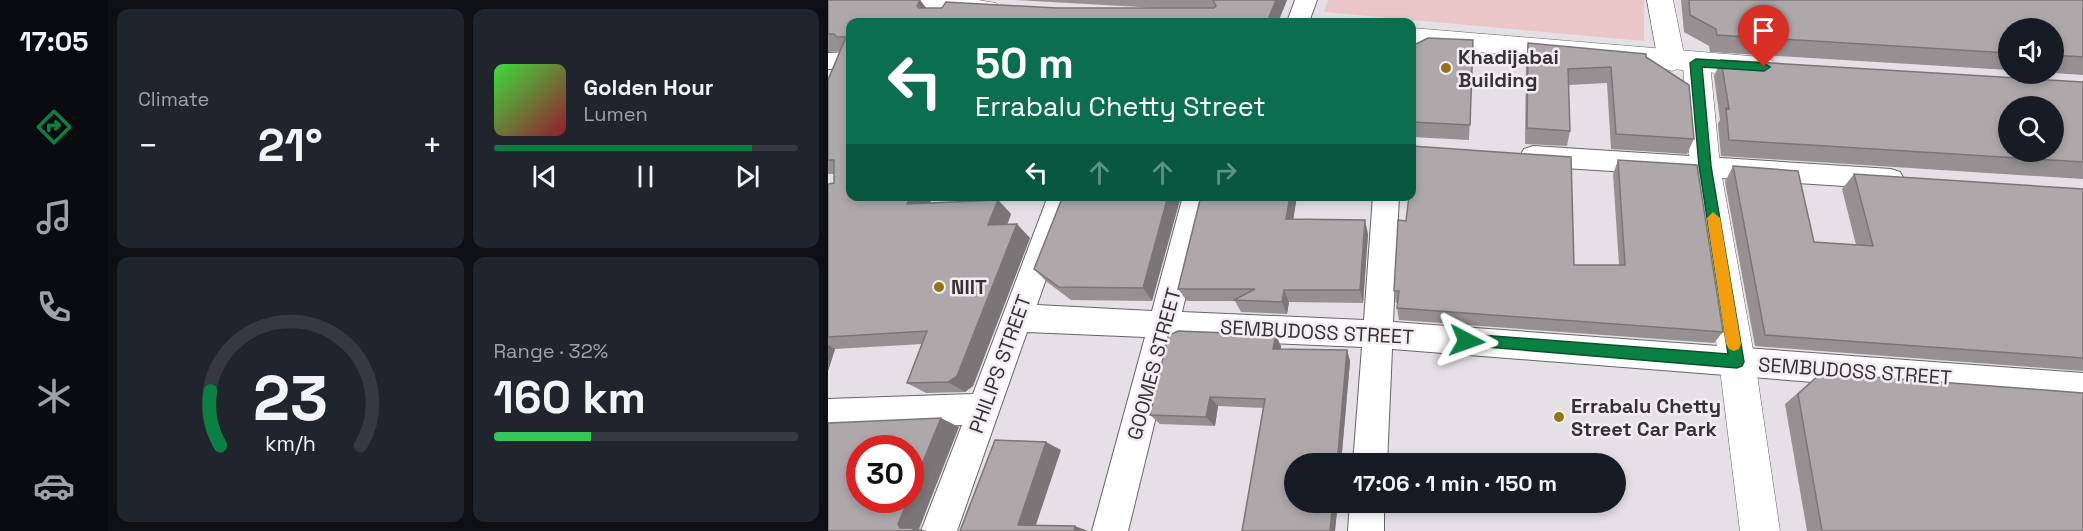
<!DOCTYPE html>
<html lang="en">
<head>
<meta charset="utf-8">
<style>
  body { margin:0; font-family:"Space Grotesk",sans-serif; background:#20242c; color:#f1f3f6; height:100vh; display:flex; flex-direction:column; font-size:22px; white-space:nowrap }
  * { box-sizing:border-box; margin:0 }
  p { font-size:20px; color:#9ea1a6 }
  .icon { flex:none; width:33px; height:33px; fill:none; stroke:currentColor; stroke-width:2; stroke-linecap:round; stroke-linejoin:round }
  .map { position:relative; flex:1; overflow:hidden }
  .side { display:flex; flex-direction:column; gap:9px; padding:9px; background:#0d0f14; width:720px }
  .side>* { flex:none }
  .banner { position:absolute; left:18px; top:18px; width:570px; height:183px; border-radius:12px; box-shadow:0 3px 9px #0003; background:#0b6e4f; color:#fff; overflow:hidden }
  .fabs { position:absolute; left:1170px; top:18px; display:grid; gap:12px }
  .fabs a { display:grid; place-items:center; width:66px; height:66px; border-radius:50%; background:#171b24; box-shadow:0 3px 9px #0003; font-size:30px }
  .speed { position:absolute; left:18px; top:435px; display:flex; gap:12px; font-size:30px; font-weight:700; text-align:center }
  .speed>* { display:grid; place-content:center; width:78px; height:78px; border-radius:50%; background:#171b24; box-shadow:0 3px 9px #0003; line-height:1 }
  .speed .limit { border:9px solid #d22; background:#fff; color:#111 }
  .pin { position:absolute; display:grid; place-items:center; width:51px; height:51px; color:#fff; margin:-62px -26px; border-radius:50% 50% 50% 0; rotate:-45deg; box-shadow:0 0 6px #0007 }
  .pin .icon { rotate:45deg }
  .me { position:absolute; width:66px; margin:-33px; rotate:94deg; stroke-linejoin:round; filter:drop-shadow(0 0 4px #0008) }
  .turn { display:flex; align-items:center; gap:21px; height:126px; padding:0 30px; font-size:27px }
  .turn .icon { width:78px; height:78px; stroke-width:2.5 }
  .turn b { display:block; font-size:42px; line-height:51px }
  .lanes { display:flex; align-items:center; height:57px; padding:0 30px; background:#0003; justify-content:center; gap:30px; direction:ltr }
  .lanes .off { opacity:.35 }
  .big { font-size:45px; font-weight:700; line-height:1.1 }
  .side .widget { flex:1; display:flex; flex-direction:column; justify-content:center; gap:9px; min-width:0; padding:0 21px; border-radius:12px; background:#20242c }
  .side .dial { align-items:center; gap:0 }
  .dial svg { height:156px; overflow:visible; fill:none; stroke:#363941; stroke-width:7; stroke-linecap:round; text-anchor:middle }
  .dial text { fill:#f1f3f6; stroke:none }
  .song { display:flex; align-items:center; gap:18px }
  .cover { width:72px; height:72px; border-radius:9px; background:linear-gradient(135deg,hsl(120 70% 55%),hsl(350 70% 35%)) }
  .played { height:6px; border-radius:3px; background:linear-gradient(90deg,#0b8043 85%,#363941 85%) }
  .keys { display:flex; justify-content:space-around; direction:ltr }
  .heat { display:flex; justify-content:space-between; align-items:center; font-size:33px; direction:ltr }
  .charge { height:9px; border-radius:4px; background:linear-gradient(90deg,#34c759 32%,#363941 0) }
  .side .tiles { flex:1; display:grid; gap:9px; grid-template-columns:repeat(2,1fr) }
  .trip { position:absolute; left:456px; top:453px; width:342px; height:60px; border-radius:30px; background:#171b24; box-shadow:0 3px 9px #0003; font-weight:700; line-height:60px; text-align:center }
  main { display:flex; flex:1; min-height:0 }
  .tabs { display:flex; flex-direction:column; width:108px; justify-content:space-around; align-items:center; background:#090b0e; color:#9ea1a6 }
  .tabs .icon { width:42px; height:42px }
  .tabs .active { color:#0b8043 }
  .tabs b { font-size:27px; color:#f1f3f6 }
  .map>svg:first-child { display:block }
</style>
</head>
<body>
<main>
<nav class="tabs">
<b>17:05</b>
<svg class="icon active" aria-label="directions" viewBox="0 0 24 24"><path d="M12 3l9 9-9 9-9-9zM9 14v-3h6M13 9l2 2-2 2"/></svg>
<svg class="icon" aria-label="music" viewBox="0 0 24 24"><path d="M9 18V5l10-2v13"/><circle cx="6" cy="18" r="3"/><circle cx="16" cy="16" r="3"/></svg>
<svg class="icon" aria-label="phone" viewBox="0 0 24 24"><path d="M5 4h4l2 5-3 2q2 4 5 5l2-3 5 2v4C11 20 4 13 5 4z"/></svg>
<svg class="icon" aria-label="climate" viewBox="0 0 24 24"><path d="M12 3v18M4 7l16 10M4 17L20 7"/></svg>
<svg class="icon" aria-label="car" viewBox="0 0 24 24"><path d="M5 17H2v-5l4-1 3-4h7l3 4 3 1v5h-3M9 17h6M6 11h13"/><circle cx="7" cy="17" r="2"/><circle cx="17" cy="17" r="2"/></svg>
</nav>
<section class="side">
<div class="tiles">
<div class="widget"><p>Climate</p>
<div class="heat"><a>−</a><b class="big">21°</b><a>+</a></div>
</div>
<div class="widget">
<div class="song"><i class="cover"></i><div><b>Golden Hour</b><p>Lumen</p></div></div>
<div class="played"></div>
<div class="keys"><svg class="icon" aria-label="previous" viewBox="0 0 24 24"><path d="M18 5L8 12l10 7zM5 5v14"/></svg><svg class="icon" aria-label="pause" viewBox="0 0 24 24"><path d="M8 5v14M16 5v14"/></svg><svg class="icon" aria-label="next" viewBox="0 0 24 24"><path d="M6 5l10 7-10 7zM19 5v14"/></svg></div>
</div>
<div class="widget dial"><svg viewBox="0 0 100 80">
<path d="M14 69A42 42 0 1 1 86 69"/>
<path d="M14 69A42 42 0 0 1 9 41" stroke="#0b8043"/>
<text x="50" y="56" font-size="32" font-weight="700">23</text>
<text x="50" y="72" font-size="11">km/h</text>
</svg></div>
<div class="widget"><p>Range · 32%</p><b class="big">160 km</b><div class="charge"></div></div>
</div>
</section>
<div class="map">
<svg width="1255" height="531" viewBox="0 0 1255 531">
  <rect width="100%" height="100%" fill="#e5e0e5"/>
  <path fill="#ebc6c9" d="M500,0H816V41L496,12Z"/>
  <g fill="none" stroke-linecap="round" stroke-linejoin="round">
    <g stroke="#676468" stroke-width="2">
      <path id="minor" d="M467,0H489L481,22H459Z
        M22,52V68L0,69V53Z
        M705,146L1063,169L1072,172L1076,179L1072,186L1063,189L705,166L696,163L692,156L696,149Z
        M220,196H247L209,305L324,311L355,196H382L354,312L536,320L545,196H571L565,322L1255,373V403L564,349L559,464H525L534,347L347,339L300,531H264L317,337L199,332L129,531H93L134,425L0,431V399L145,394Z
        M522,502H556V531H520Z"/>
    </g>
    <g stroke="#676468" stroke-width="1">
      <path id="tertiary" d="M819,0H845L857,59L868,53L878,56L882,63L892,166L927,361L952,531H912L891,361L862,166L855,66L844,71L834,68L830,61Z"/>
    </g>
    <g stroke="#676468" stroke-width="1">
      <path id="secondary" d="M0,0H150L168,3L172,9L168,15L159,18L0,8Z
        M584,28L934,57L944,60L948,67L944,74L934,77L584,46Z"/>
    </g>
    <use href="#minor" fill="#fff" fill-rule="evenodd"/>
    <use href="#tertiary" fill="#fff" fill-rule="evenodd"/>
    <use href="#secondary" fill="#fff" fill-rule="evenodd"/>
  </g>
  <path fill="#969093" d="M0,0L98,8H329L186,0H459L450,22H22L105,196L102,203L170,200L183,214L179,224L202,238L145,386L137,392L98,393L79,383L94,344L7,349L0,371V184L6,183V174H0V80L12,51L0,52Z
    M853,0H1255V75L1226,73V28H1180V70L882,52L881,46L856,32Z
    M645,40L641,140L584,137V46Z
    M700,43L818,57L866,139L859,154L783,149L779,83L740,85L742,131L739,146L697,144L698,59Z
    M893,60L1255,82V179L893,156L890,124L892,120L886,76Z
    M584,146L746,265H791L785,174L790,160L895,332L886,343L571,320L569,308V303H568L566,291L578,221L584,196Z
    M905,166L986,242L1028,245L1014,189L1026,174L1255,189V371L927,346L897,182Z
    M235,196H353L324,301L243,300L219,282L206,269Z
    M373,196H469L465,220L540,234L535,303L461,302L459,314L413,312L407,301H359L350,289Z
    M453,346V349L519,350L522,361L507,531H414L435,408L390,406L387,426L332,424L322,415Z
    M993,373L1255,531H979L957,404Z"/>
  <path fill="#7a7678" d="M92,0L105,16L89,6Z
    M448,0H459L450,22H439Z
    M83,196H105L95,218L79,204Z
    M340,196H353L324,301L315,288Z
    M462,196H469L463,233L458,219Z
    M170,200L183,214L174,239L160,225Z
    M537,220L540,234L535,303L532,290Z
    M189,224L202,238L145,386L137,392L120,382Z
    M456,290L461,302L459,314L454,302Z
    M448,335L453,346L451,359L445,349Z
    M0,345L7,349L0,371Z
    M519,350L522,361L513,464H509Z
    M382,397L390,406L387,426L378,417Z
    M113,418L131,427L91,529L99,531H84L72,528L70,524L80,500H82V493Z
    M218,442L233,450L206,531L190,525Z
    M505,502H510L507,531H502Z
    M247,526L260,531H246Z"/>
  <path fill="#aea8ab" stroke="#7a7678" stroke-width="1.5" fill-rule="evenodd" d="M0,0H92L89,6L91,8H114L118,2L229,8H386L388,6L385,0H448L439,22H22V196H83L79,204L170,200L160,225L189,224L129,376L120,382L79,383L99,331L0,337V184L6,183V160H0V80L18,37H9L6,34H0Z
    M861,0H1255V57L1226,55V28H1180V53L889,35L888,29L862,15Z
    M600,38L645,40L642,125L584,122V46Z
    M700,43L818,54V57L861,85L866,139L788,134L783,67L740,69L742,131L699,128Z
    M893,60L1255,82V162L901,140L898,108L901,109ZM1180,106H1226V152H1180Z
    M584,146L743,157L746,265H797L790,160L869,165L895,332L569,308L571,291H566L570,220L578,221L581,196H584Z
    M905,166L970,171L986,242L1045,246L1026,174L1255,189V358L937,335Z
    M235,196H340L315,288L231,287L206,269Z
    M373,196H462L458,219L537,220L532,290H456L454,302L406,300L427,289H350Z
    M350,331L448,335L445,349L519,350L509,464H466V502H505L502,531H414L437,399L382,397L378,417L322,415L340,336Z
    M993,373L1255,393V531H994L970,394Z
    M113,418L82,493V448H32V500H80L70,524L72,528H86L84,531H0V423Z
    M167,440L218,442L190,525L247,526L246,531H132Z"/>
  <path fill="#0b8043" stroke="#07532c" stroke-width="1.5" d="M868,59L936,63L942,67L936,71L874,67L883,166L916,362L914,366L909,368L634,345L632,341L634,336L639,334L900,354L871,166L862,63Z"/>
  <path fill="#f59e0b" d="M885,212L892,218L913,344L911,349L906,351L901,349L898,344L879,218Z"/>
  <g fill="#94731a" stroke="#f2edf2" stroke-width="2">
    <circle cx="618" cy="68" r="6"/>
    <circle cx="111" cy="287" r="6"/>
    <circle cx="731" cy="417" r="6"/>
  </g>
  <g text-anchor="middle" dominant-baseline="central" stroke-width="5" stroke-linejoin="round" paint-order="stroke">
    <g font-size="20" font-weight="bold" fill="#343234" stroke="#f2edf2" text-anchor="start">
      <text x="630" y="57">Khadijabai<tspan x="630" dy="23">Building</tspan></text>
      <text x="123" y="287">NIIT</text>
      <text x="743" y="406">Errabalu Chetty<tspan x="743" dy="23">Street Car Park</tspan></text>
    </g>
    <g font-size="20" fill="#343234" stroke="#f2edf2">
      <text transform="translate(489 332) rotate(3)">SEMBUDOSS STREET</text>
      <text transform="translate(172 364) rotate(-70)">PHILIPS STREET</text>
      <text transform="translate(326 364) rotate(-75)">GOOMES STREET</text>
      <text transform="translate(1027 371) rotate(4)">SEMBUDOSS STREET</text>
    </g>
  </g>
</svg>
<div class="fabs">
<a><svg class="icon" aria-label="sound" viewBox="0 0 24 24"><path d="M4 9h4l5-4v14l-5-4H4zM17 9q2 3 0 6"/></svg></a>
<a><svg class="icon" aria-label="search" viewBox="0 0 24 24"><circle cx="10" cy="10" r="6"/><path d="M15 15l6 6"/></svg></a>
</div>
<div class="speed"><div class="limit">30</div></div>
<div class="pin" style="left:936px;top:67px;background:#d93025"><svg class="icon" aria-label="arrive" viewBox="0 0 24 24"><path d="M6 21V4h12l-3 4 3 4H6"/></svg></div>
<svg class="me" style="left:639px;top:341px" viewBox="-20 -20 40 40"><path d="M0-17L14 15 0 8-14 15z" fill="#0b8043" stroke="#fff" stroke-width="4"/></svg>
<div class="trip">17:06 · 1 min · 150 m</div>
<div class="banner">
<div class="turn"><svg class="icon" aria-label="left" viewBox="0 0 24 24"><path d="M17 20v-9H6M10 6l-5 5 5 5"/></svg><div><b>50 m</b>Errabalu Chetty Street</div></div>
<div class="lanes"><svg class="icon" aria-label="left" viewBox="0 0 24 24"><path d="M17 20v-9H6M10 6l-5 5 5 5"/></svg><svg class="icon off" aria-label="ahead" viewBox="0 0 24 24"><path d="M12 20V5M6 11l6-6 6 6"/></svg><svg class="icon off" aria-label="ahead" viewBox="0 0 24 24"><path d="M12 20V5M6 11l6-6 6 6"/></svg><svg class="icon off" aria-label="right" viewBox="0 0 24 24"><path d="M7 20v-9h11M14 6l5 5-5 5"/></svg></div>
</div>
</div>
</main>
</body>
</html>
